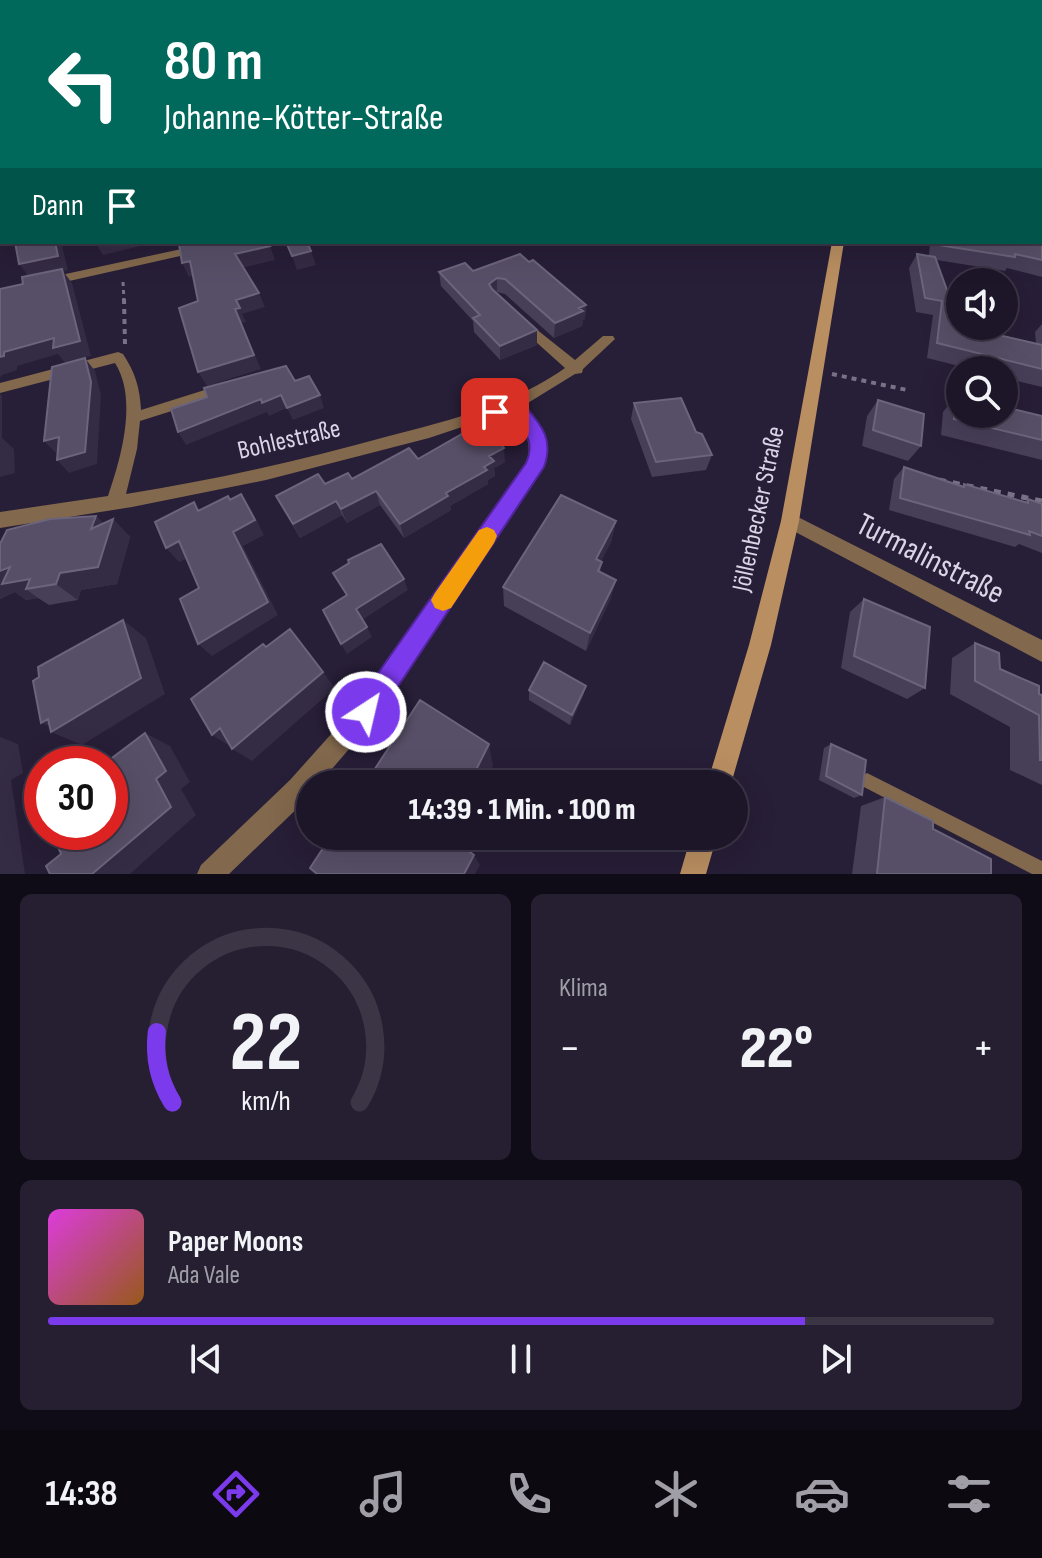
<!DOCTYPE html>
<html lang="de">
<head>
<meta charset="utf-8">
<style>
  body { margin:0; font-family:"Sofia Sans Condensed",sans-serif; background:#251f31; color:#f1f3f6; height:100vh; display:flex; flex-direction:column; font-size:30px; white-space:nowrap }
  * { box-sizing:border-box; margin:0 }
  p { font-size:26px; color:#a09fa8 }
  .icon { flex:none; width:44px; height:44px; fill:none; stroke:currentColor; stroke-width:2; stroke-linecap:round; stroke-linejoin:round }
  .map { position:relative; height:874px; overflow:hidden }
  .sheet { display:flex; flex-direction:column; gap:20px; padding:20px; background:#100c17; flex:1 }
  .sheet>* { flex:none }
  .guide { position:absolute; left:0px; top:0px; width:1042px; height:244px; box-shadow:0 8px 32px #0002,0 0 0 2px #3b3546; background:#00695c; color:#fff; overflow:hidden }
  .controls { position:absolute; left:946px; top:268px; display:grid; gap:16px }
  .controls a { display:grid; place-items:center; width:72px; height:72px; border-radius:50%; background:#1d1629; box-shadow:0 8px 32px #0002,0 0 0 2px #3b3546; font-size:40px }
  .speed { position:absolute; left:24px; top:746px; display:flex; gap:16px; font-size:40px; font-weight:700; text-align:center }
  .speed>* { display:grid; place-content:center; width:104px; height:104px; border-radius:50%; background:#1d1629; box-shadow:0 8px 32px #0002,0 0 0 2px #3b3546; line-height:1 }
  .speed .limit { border:12px solid #d22; background:#fff; color:#111 }
  .pin { position:absolute; display:grid; place-items:center; width:68px; height:68px; color:#fff; margin:-34px; border-radius:16px; box-shadow:0 4px 12px #0006 }
  .me { position:absolute; width:88px; margin:-44px; rotate:35deg; stroke-linejoin:round; filter:drop-shadow(0 0 6px #0008) }
  .turn { display:flex; align-items:center; gap:28px; height:168px; padding:0 32px; font-size:36px }
  .turn .icon { width:104px; height:104px; stroke-width:2.5 }
  .turn b { display:block; font-size:56px; line-height:68px }
  .then { display:flex; align-items:center; height:76px; padding:0 32px; background:#0003; gap:16px; font-size:30px }
  .big { font-size:60px; font-weight:800; line-height:1.1 }
  .sheet .card { flex:1; display:flex; flex-direction:column; justify-content:center; gap:12px; min-width:0; padding:0 28px; border-radius:12px; background:#251f31 }
  .sheet .dial { align-items:center; gap:0 }
  .dial svg { height:208px; overflow:visible; fill:none; stroke:#3b3546; stroke-width:7; stroke-linecap:round; text-anchor:middle }
  .dial text { fill:#f1f3f6; stroke:none }
  .song { display:flex; align-items:center; gap:24px }
  .cover { width:96px; height:96px; border-radius:12px; background:linear-gradient(135deg,hsl(300 70% 55%),hsl(30 70% 35%)) }
  .played { height:8px; border-radius:4px; background:linear-gradient(90deg,#7c3aed 80%,#3b3546 80%) }
  .keys { display:flex; justify-content:space-around; direction:ltr }
  .heat { display:flex; justify-content:space-between; align-items:center; font-size:44px; direction:ltr }
  .sheet .tiles { flex:1; display:grid; gap:20px; grid-template-columns:1fr 1fr }
  .card:last-child { grid-column:span 2 }
  .trip { position:absolute; left:296px; top:770px; width:452px; height:80px; border-radius:40px; background:#1d1629; box-shadow:0 8px 32px #0002,0 0 0 2px #3b3546; font-weight:800; line-height:80px; text-align:center }
  .tabs { display:flex; height:128px; justify-content:space-around; align-items:center; background:#0c0910; color:#a09fa8 }
  .tabs .icon { width:56px; height:56px }
  .tabs .selected { color:#7c3aed }
  .tabs b { font-size:36px; color:#f1f3f6 }
  .map>svg:first-child { display:block }
</style>
</head>
<body>
<div class="map">
<svg width="1042" height="874" viewBox="0 0 1042 874">
  <rect width="100%" height="100%" fill="#271e37"/>
  <g fill="none" stroke-linecap="round" stroke-linejoin="round">
    <path stroke="#797287" stroke-width="3" stroke-dasharray="4 4" stroke-linecap="butt" d="M123,282L124,301"/>
    <path stroke="#797287" stroke-width="4" stroke-dasharray="5 5" stroke-linecap="butt" d="M124,299L125,345
      M832,374L907,390"/>
    <path stroke="#797287" stroke-width="5" stroke-dasharray="7 7" stroke-linecap="butt" d="M939,480L1042,501"/>
    <path fill="#82684c" fill-rule="evenodd" d="M867,773L1042,861V874H1032L862,786L859,781L862,776Z"/>
    <path fill="#82684c" fill-rule="evenodd" d="M214,242H235L229,245L47,286L41,282L47,278Z
      M521,317L575,360L603,336H613L615,339L583,369L582,373L575,374L523,406C539,425 551,441 542,467L374,720L319,784H310L308,798L229,874H197L201,865L290,780L358,704L526,465C534,442 524,429 510,411L429,438L266,480L132,507L0,528V512L108,496C121,458 138,399 115,363L0,393V383L118,352L123,354C135,372 140,388 141,410L227,383L232,384L234,388L232,392L140,421L137,449L126,494C215,480 303,460 389,436C451,420 513,405 565,368L516,324L514,321Z
      M790,513L1042,640V662L784,526L781,521L784,516Z"/>
    <path fill="#b98e61" fill-rule="evenodd" d="M832,242H844L799,521L771,645L731,784H707L749,645L781,521Z
      M691,836H717L706,874H680Z"/>
  </g>
  <path fill="#473e58" d="M1042,97V277L1007,268L1005,271L937,260L960,326L1036,343L1035,332L1042,324V387L1004,378V370H975L927,358L933,315L916,312L909,268L917,254L929,256L930,242H1040Z
    M529,262L586,305L585,319L583,320L582,326L554,338L505,294L497,292L496,293L537,345L500,360L474,332L473,321L441,286L439,272L473,271Z
    M956,396L1042,416V460L941,435L943,412Z
    M878,400L921,446L908,461L862,446L867,416Z
    M634,403L696,432L712,455L706,470L652,477L631,419Z
    M418,459L505,462L494,468L495,476L488,480V484L450,506L451,510L404,538L380,505L347,523L342,515L300,538L276,496L352,479Z
    M904,467L962,487L964,484L1025,502L1028,499L1042,504V553L1019,544L1015,547L889,510L894,479Z
    M96,516L104,524L113,519L130,537L117,584L81,590L78,600L49,605L38,598L26,600L15,592L0,599V543Z
    M616,521L611,542L601,561L602,562L600,572L616,580L610,600L586,651L504,606L503,587Z
    M864,599L925,688L907,699L841,668L850,612Z
    M975,643L1000,669L1042,695V785L1010,770V727L950,694L952,658Z
    M586,686L583,696L570,725L529,700V690Z
    M831,744L862,795L854,798L819,780L824,748Z
    M885,797L933,829L991,874H852L861,806Z"/>
  <path fill="#342b44" d="M55,242H61L68,270L63,271L72,283L91,356L65,363L58,354L17,366V370L2,375L0,378V357L4,352L30,278L19,264Z
    M95,242H157L103,255Z
    M270,246L275,260L241,268L235,254Z
    M311,251L316,265L297,270L292,256Z
    M190,261L197,275L189,277L182,263Z
    M497,278V292L490,298L489,284Z
    M259,293L265,307L242,314L246,322L241,323L261,369L207,386L198,372L235,309L236,300Z
    M586,305L585,319L583,320L582,326L554,338L555,323L579,308Z
    M537,330V345L500,360V346Z
    M85,358L95,371L101,395L97,464L69,473L57,460Z
    M0,393L2,396V438L14,449L15,473L0,477Z
    M281,395L287,408L269,416L262,403Z
    M320,395L324,408L293,420L287,408Z
    M261,399L267,412L186,445L178,432Z
    M59,437L57,454L44,441Z
    M504,448L505,462L494,468L495,476L488,480V484L450,506L451,510L404,538L400,524L484,467L489,456Z
    M376,491L380,505L347,523L341,509Z
    M241,494L251,509L264,535L243,546L278,615L212,656L198,644L233,532Z
    M336,501L342,515L300,538L293,524Z
    M96,516L110,529L113,519L130,537L117,584L81,590L78,600L56,584L60,573L91,529Z
    M616,521L611,542L592,579L596,559Z
    M179,541L192,556L179,562L166,548Z
    M10,567L30,579L26,589L38,598L26,600L15,592L0,599V571Z
    M404,579L408,590L362,620L356,609Z
    M616,580L610,600L586,651L590,633Z
    M123,620L146,638L165,694L82,745L51,732L56,729L41,723Z
    M367,627L372,637L347,654L341,644Z
    M323,672L335,688L252,761L232,749Z
    M586,686L583,696L570,725L572,715Z
    M220,728L233,748L212,735Z
    M145,733L170,746L190,782L181,789L196,815L130,874H92L156,779Z
    M0,737L18,744L23,773L11,780L25,874H0Z
    M489,744L493,766L484,784H469Z
    M452,836H467L460,850L451,838Z
    M474,855L480,865L475,874H464Z"/>
  <path fill="#574f67" stroke="#6b647b" stroke-width="2" d="M1040,97H1042V260L1015,254V257L938,245V242H1040Z
    M15,242H55L58,256L19,264Z
    M188,242H267L270,246L235,254L259,293L236,300L240,308L235,309L254,355L198,372L179,308L198,301L190,261L182,263L179,244Z
    M286,242H307L311,251L292,256Z
    M520,254L529,262L533,260L586,305L579,308L583,311L555,323L505,279L497,278L489,284L492,289L537,330L500,346L473,318L480,315L439,272L465,263L473,271Z
    M917,254L935,257L960,326L1042,345V369L937,343L942,301L925,298Z
    M62,269L80,341L53,348L54,338L4,352V356L0,357V289L23,284L22,277Z
    M85,358L91,382L85,452L57,460L59,437L44,441L52,367Z
    M286,366L295,381L309,376L320,395L287,408L281,395L262,403L261,399L178,432L171,409L207,397L204,388Z
    M956,396L960,397V414H1004V407L1042,416V440L954,419Z
    M681,398L696,432L702,434L712,455L656,462L634,403Z
    M878,400L924,414L921,446L873,430Z
    M474,427L478,433L486,428L504,448L489,456L494,461L484,467L487,470L446,493L448,496L400,524L376,491L341,509L336,501L293,524L276,496L318,474L325,484L348,473L352,479L409,448L418,459Z
    M904,467L964,487V484L1028,503V499L1042,504V536L1029,531L1030,535L900,498Z
    M241,494L255,520L233,532L268,602L198,644L180,599L199,588L179,541L166,548L155,522L194,502L198,511L228,496L230,500Z
    M561,495L616,521L596,559L602,562L598,571L616,580L590,633L503,587Z
    M96,516L91,529L113,519L98,567L60,573L56,584L26,589L30,579L2,584L10,567L0,571V543L1,542L7,530L50,519Z
    M381,544L404,579L356,609L367,627L341,644L323,610L347,595L333,573L349,563L348,560Z
    M864,599L930,627L925,688L854,656Z
    M123,620L141,678L51,732L48,719L41,723L33,681L39,677L38,667Z
    M290,629L323,672L232,749L220,728L212,735L191,699L263,644L266,647Z
    M975,643L999,653L1000,669L1039,686V694L1042,695V760H1040L1039,715L975,681Z
    M544,662L586,686L572,715L529,690Z
    M420,700L489,744L469,784H365Z
    M145,733L166,771L156,779L171,807L92,874H50L46,866L61,854L52,832H110V764H104Z
    M831,744L866,760L862,795L826,776Z
    M885,797L933,821V829L991,859V874H877Z
    M331,836H452L451,838L474,855L464,874H317L310,868Z"/>
  <linearGradient id="sky" x2="0" y2="1"><stop stop-color="#15101e"/><stop offset="0.44" stop-color="#41415e"/><stop offset="1" stop-color="#41415e" stop-opacity="0"/></linearGradient>
  <rect width="1042" height="219" fill="url(#sky)"/>
  <path fill="#7c3aed" stroke="#51269a" stroke-width="2" d="M514,399L521,401C539,423 555,437 544,467L375,721L366,725L357,721L353,712L357,703L526,463C536,441 524,431 511,413L495,418L487,412L489,407Z"/>
  <path fill="#f59e0b" d="M487,527L494,530L497,536L494,543L451,608L443,611L435,608L431,600L435,593L479,530Z"/>
  <g text-anchor="middle" dominant-baseline="central" stroke-width="8" stroke-linejoin="round" paint-order="stroke">
    <g font-size="26" fill="#dad5e6" stroke="#271e37">
      <text transform="translate(289 440) rotate(-13)">Bohlestraße</text>
      <text transform="translate(759 509) rotate(-78)">Jöllenbecker Straße</text>
    </g>
    <g font-size="32" fill="#dad5e6" stroke="#271e37">
      <text transform="translate(930 559) rotate(27)">Turmalinstraße</text>
    </g>
  </g>
</svg>
<div class="controls">
<a><svg class="icon" aria-label="sound" viewBox="0 0 24 24"><path d="M4 9h4l5-4v14l-5-4H4zM17 9q2 3 0 6"/></svg></a>
<a><svg class="icon" aria-label="search" viewBox="0 0 24 24"><circle cx="10" cy="10" r="6"/><path d="M15 15l6 6"/></svg></a>
</div>
<div class="speed"><div class="limit">30</div></div>
<div class="pin" style="left:495px;top:412px;background:#d93025"><svg class="icon" aria-label="arrive" viewBox="0 0 24 24"><path d="M6 21V4h12l-3 4 3 4H6"/></svg></div>
<svg class="me" style="left:366px;top:712px" viewBox="-20 -20 40 40"><circle r="17" fill="#7c3aed" stroke="#fff" stroke-width="3"/><path d="M0-11L8 9 0 5-8 9z" fill="#fff"/></svg>
<div class="trip">14:39 · 1 Min. · 100 m</div>
<div class="guide">
<div class="turn"><svg class="icon" aria-label="left" viewBox="0 0 24 24"><path d="M17 20v-9H6M10 6l-5 5 5 5"/></svg><div><b>80 m</b>Johanne-Kötter-Straße</div></div>
<div class="then">Dann<svg class="icon" aria-label="arrive" viewBox="0 0 24 24"><path d="M6 21V4h12l-3 4 3 4H6"/></svg></div>
</div>
</div>
<section class="sheet">
<div class="tiles">
<div class="card dial"><svg viewBox="0 0 100 80">
<path d="M14 69A42 42 0 1 1 86 69"/>
<path d="M14 69A42 42 0 0 1 8 42" stroke="#7c3aed"/>
<text x="50" y="56" font-size="32" font-weight="700">22</text>
<text x="50" y="72" font-size="11">km/h</text>
</svg></div>
<div class="card"><p>Klima</p>
<div class="heat"><a>−</a><b class="big">22°</b><a>+</a></div>
</div>
<div class="card">
<div class="song"><i class="cover"></i><div><b>Paper Moons</b><p>Ada Vale</p></div></div>
<div class="played"></div>
<div class="keys"><svg class="icon" aria-label="previous" viewBox="0 0 24 24"><path d="M18 5L8 12l10 7zM5 5v14"/></svg><svg class="icon" aria-label="pause" viewBox="0 0 24 24"><path d="M8 5v14M16 5v14"/></svg><svg class="icon" aria-label="next" viewBox="0 0 24 24"><path d="M6 5l10 7-10 7zM19 5v14"/></svg></div>
</div>
</div>
</section>
<nav class="tabs">
<b>14:38</b>
<svg class="icon selected" aria-label="directions" viewBox="0 0 24 24"><path d="M12 3l9 9-9 9-9-9zM9 14v-3h6M13 9l2 2-2 2"/></svg>
<svg class="icon" aria-label="music" viewBox="0 0 24 24"><path d="M9 18V5l10-2v13"/><circle cx="6" cy="18" r="3"/><circle cx="16" cy="16" r="3"/></svg>
<svg class="icon" aria-label="phone" viewBox="0 0 24 24"><path d="M5 4h4l2 5-3 2q2 4 5 5l2-3 5 2v4C11 20 4 13 5 4z"/></svg>
<svg class="icon" aria-label="climate" viewBox="0 0 24 24"><path d="M12 3v18M4 7l16 10M4 17L20 7"/></svg>
<svg class="icon" aria-label="car" viewBox="0 0 24 24"><path d="M5 17H2v-5l4-1 3-4h7l3 4 3 1v5h-3M9 17h6M6 11h13"/><circle cx="7" cy="17" r="2"/><circle cx="17" cy="17" r="2"/></svg>
<svg class="icon" aria-label="filters" viewBox="0 0 24 24"><path d="M4 7h16M4 17h16"/><circle cx="9" cy="7" r="2"/><circle cx="15" cy="17" r="2"/></svg>
</nav>
</body>
</html>
